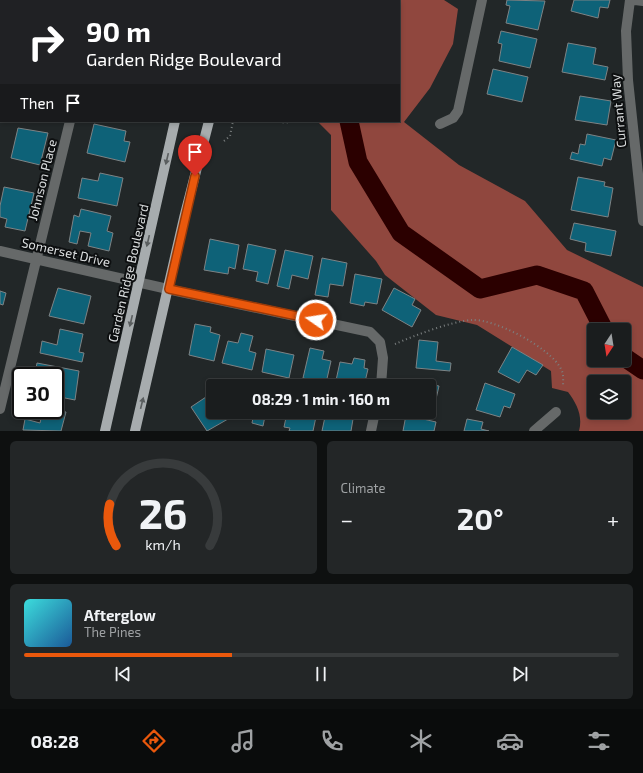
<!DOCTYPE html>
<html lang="en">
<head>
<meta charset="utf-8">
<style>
  body { margin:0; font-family:"Exo 2",sans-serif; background:#232627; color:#f1f3f6; height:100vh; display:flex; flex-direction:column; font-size:15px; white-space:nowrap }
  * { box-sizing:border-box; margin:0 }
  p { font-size:13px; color:#9fa2a4 }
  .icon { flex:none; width:22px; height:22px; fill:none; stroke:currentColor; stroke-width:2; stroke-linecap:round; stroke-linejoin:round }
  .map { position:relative; height:431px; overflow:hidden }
  .panel { display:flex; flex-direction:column; gap:10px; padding:10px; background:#0e1010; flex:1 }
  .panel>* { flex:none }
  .hud { position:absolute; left:0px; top:0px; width:400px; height:122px; box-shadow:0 2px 6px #0003,0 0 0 1px #383b3c; background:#202124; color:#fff; overflow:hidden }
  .needle { width:26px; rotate:192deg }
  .buttons { position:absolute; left:587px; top:323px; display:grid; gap:8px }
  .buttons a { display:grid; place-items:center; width:44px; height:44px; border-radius:4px; background:#1a1d1e; box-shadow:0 2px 6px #0003,0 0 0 1px #383b3c; font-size:20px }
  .speed { position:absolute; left:12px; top:367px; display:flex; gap:8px; font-size:20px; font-weight:700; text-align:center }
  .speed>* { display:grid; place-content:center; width:52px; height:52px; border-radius:50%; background:#1a1d1e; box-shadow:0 2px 6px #0003,0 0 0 1px #383b3c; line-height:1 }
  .speed .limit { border:2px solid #111; border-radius:6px; background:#fff; color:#111 }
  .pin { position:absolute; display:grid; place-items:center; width:34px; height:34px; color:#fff; margin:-41px -17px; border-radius:50% 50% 50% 0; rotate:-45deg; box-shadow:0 0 4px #0007 }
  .pin .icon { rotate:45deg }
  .me { position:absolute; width:44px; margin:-22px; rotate:283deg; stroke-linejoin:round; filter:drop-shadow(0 0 3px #0008) }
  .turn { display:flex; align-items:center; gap:14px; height:84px; padding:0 20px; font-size:18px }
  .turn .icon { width:52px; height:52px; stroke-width:2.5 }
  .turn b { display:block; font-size:28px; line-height:34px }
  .then { display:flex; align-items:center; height:38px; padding:0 20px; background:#0003; gap:8px; font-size:15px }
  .big { font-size:30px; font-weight:700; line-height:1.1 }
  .panel .card { flex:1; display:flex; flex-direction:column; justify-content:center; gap:6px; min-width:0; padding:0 14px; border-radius:6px; background:#232627 }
  .panel .dial { align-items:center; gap:0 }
  .dial svg { height:104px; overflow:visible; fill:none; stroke:#383b3c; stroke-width:7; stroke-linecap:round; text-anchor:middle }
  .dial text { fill:#f1f3f6; stroke:none }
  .song { display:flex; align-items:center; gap:12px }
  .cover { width:48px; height:48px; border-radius:6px; background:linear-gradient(135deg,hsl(180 70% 55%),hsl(210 70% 35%)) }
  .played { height:4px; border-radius:2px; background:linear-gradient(90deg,#ea580c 35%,#383b3c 35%) }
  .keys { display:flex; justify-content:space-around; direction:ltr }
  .heat { display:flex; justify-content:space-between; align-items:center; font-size:22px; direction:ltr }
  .panel .tiles { flex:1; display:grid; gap:10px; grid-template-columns:1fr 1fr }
  .card:last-child { grid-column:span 2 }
  .trip { position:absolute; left:206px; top:379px; width:230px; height:40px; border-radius:4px; background:#1a1d1e; box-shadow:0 2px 6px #0003,0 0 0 1px #383b3c; font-weight:700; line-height:40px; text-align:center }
  .tab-bar { display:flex; height:64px; justify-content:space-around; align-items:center; background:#0a0c0c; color:#9fa2a4 }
  .tab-bar .icon { width:28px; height:28px }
  .tab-bar .selected { color:#ea580c }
  .tab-bar b { font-size:18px; color:#f1f3f6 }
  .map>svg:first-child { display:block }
</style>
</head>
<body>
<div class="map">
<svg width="643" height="431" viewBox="0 0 643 431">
  <rect width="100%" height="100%" fill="#222728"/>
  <path fill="#90473e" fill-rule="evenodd" d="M256,0H444L458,9L453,44L430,88L404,122L459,165L525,201L567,250L643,287V431H579C583,416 577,404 568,392L552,388L551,371L477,325L436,315L385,275L376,261L331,210V135L317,121H399V1ZM594,330H624V360H594ZM594,382H624V412H594Z"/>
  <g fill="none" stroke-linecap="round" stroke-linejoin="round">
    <path stroke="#2b0000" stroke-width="19" d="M212,0V1
      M391,0V1
      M355,1V0
      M349,121L358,162L401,233L480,289L537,275L584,291L604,330
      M624,357L643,370"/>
  </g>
  <path fill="#0e6278" stroke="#7d8385" d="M86,0H125L126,1H86Z
    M507,0L545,1L538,30L506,23L510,6L506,5Z
    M574,0H610L608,8L600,7L598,18L571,11Z
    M0,14H1V46H0Z
    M501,31L537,39L530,68L499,61L502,44L498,43Z
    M568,43L596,48L593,64L608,67L605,80L562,72Z
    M493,69L528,77L522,102L487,94Z
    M580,96L611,101L607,125L575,120Z
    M94,124L126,131L124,141L130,142L125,162L87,153Z
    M18,128L48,133L40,165L11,158Z
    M587,134L616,140L611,160L604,158L602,166L570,159L572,152L578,154L580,144L585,145Z
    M100,173L123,178L117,206L78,198L82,178L98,181Z
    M578,177L605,182L604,186L613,188L608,217L571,210Z
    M4,187L34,193L25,231L5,227L7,219L0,217V206Z
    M81,209L111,216L107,231L113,233L109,251L88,246L91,233L80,231L77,244L69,242L74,215L79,217Z
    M574,223L616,231L611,256L585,251L586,243L570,239Z
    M210,239L239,245L235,269L229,267L228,274L204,270Z
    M248,244L276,250L268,284L256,281L258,272L243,269Z
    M285,250L313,256L308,279L292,275L289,289L277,286Z
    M322,258L347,263L343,286L330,284L328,297L315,295Z
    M355,274L382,279L377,304L365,302L364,306L350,303Z
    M58,288L91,296L84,324L49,316Z
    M394,288L415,299L412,305L421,310L412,327L382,310Z
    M0,291L6,293L3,305L0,304Z
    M195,324L211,327L210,332L220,335L214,361L189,355Z
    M60,329L83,334L79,352L84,353L82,362L40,353L42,341L57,345Z
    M241,333L253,336L249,351L256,353L252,370L222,363L228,341L238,343Z
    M419,340L438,342L436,361L451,363L450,371L416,368Z
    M512,347L543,365L536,375L527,370L519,383L498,372Z
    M310,348L324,351L322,359L331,361L326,383L303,378Z
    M266,349L294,355L289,378L262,372Z
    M354,358L365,360L364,368L368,369L364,386L335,385L340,362L352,364Z
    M37,363L79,371L75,400L55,396V376L35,374Z
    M423,383L439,386L433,412L429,411V386H422Z
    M485,383L515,394L510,408L504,406L500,417L476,410Z
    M212,393L213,412H224L228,419L207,431L191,407Z
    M43,410H55L66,412L61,431L23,430L25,419L40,423Z
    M242,412H272L271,418L265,416L263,426L252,423L253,418L241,414Z
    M291,412H317L313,431H289L290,428L284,427L287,413L291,414Z
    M326,412L339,413V416L353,419L351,431H322Z
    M406,415L436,422L434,431H403Z
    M467,419L483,422L481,429L489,431H464Z"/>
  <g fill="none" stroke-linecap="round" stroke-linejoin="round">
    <path stroke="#7c8081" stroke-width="2" stroke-dasharray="1 3" stroke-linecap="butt" d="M279,121L285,123L293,121
      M224,141L230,136L233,121
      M395,344C416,335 449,322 471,320C494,318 551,348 561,369C564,374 563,381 563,387"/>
    <path stroke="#666969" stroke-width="10" d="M60,0V1
      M630,0L626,31L628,80L643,221
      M635,0L643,1
      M0,95H1
      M440,124L453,118L458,111L482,0
      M0,251L181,292L370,332L380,342L383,358L381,386
      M0,409L70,121
      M371,431L375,412
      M534,431L556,412"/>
    <path stroke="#a7acae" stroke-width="10" d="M203,1V0
      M238,1L239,0
      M105,431L175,121
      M135,431L184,218L209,121"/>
  </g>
  <defs><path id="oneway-solid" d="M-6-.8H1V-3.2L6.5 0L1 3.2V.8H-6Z"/></defs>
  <g fill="#5a5e5f">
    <use href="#oneway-solid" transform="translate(167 159) rotate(103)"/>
    <use href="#oneway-solid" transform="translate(148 241) rotate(103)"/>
    <use href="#oneway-solid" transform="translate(131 321) rotate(103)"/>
    <use href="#oneway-solid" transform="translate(142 403) rotate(-76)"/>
  </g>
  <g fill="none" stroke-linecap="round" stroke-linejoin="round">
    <g stroke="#983908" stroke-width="10">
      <path id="route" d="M195,176L169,289L316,320"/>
    </g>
    <use href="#route" stroke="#ea580c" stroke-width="7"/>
  </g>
  <g text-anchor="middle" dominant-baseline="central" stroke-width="4" stroke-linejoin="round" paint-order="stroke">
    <g font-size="13" fill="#daddde" stroke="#0d0f10">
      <text transform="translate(618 111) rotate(-95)">Currant Way</text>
      <text transform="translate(42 180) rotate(-76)">Johnson Place</text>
      <text transform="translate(66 252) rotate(13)">Somerset Drive</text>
      <text transform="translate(128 273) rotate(-77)">Garden Ridge Boulevard</text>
    </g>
  </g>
</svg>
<div class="buttons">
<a><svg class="needle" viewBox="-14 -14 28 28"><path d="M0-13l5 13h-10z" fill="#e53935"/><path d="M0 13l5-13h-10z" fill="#9fa2a4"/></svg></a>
<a><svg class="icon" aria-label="layers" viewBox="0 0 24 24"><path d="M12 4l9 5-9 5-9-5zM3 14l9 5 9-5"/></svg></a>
</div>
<div class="speed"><div class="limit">30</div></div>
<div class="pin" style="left:195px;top:176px;background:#d93025"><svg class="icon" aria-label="arrive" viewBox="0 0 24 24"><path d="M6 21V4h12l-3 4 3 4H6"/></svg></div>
<svg class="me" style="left:316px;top:320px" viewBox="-20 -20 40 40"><circle r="17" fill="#ea580c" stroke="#fff" stroke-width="3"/><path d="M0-11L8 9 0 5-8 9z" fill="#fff"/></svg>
<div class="trip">08:29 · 1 min · 160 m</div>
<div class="hud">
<div class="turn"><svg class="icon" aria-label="right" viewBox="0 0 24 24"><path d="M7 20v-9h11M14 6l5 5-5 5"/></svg><div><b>90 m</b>Garden Ridge Boulevard</div></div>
<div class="then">Then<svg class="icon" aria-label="arrive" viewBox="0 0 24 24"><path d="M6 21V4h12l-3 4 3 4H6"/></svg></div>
</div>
</div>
<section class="panel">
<div class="tiles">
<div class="card dial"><svg viewBox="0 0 100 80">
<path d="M14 69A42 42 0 1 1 86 69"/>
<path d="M14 69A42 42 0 0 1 9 37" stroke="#ea580c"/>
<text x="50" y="56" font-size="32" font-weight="700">26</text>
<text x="50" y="72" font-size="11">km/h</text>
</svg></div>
<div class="card"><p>Climate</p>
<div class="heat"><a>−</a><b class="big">20°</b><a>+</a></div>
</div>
<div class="card">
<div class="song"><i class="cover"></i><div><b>Afterglow</b><p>The Pines</p></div></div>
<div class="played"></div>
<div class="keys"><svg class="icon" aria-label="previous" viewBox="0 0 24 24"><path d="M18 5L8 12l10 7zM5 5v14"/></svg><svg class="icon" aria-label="pause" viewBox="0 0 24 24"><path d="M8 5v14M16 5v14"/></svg><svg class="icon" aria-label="next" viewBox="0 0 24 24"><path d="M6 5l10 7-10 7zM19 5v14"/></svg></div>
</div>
</div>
</section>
<nav class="tab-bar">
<b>08:28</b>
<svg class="icon selected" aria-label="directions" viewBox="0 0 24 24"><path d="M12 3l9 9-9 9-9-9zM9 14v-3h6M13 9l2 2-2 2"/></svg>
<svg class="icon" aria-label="music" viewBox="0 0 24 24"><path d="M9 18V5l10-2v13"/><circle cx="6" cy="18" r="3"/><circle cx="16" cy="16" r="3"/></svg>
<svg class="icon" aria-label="phone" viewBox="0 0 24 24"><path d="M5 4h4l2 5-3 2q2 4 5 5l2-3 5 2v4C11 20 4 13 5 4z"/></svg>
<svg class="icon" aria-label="climate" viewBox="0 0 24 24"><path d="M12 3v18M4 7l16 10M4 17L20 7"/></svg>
<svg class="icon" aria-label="car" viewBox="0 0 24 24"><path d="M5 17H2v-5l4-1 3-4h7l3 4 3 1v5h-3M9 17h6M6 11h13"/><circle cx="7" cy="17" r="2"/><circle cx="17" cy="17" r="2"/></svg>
<svg class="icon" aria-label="filters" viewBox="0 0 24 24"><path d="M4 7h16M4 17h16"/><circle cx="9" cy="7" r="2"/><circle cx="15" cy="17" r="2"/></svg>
</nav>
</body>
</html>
